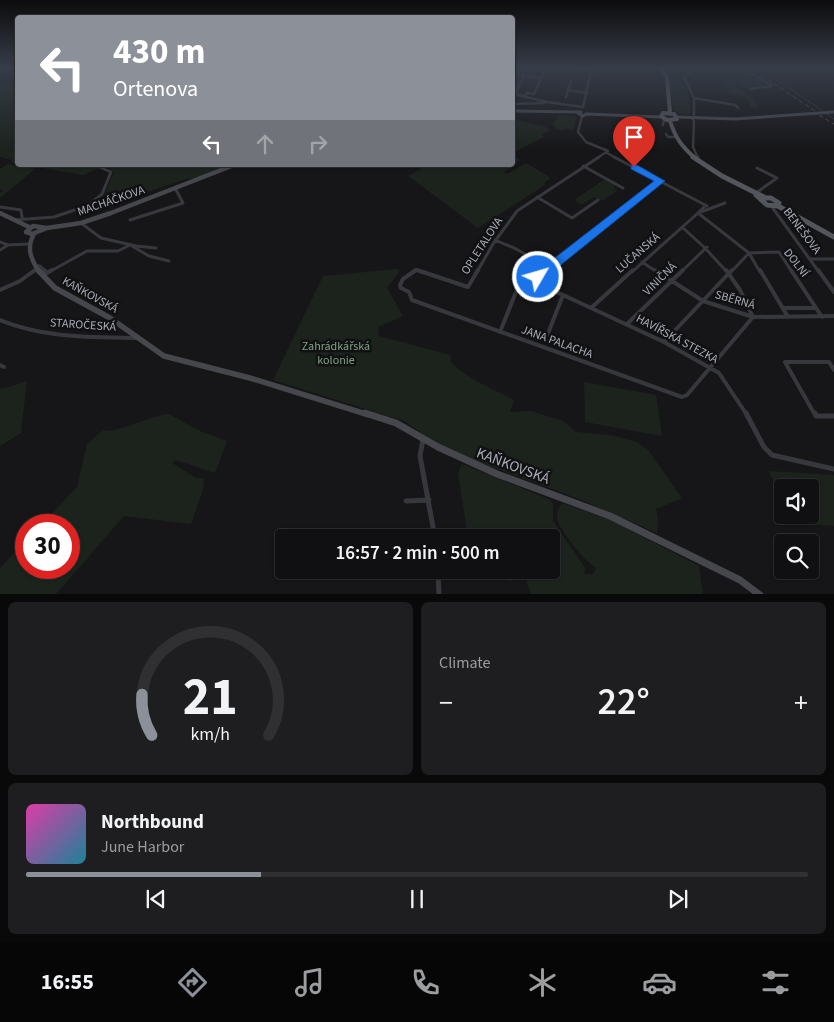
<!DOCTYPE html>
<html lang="en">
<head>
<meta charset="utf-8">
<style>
  body { margin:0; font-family:"Source Sans 3",sans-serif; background:#1e1e20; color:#f1f3f6; height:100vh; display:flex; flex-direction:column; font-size:19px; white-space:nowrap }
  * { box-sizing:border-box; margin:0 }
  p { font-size:16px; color:#9c9d9f }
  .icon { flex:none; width:28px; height:28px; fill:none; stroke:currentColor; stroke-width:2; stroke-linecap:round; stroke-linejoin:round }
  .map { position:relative; height:594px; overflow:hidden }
  .details { display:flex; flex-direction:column; gap:8px; padding:8px; background:#09090a; flex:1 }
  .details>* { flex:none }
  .banner { position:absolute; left:15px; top:15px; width:500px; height:152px; border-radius:5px; box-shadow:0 1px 4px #0004,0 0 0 1px #303032; background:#8c9099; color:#fff; overflow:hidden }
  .tools { position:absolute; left:774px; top:479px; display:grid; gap:10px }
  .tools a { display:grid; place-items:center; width:45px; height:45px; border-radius:5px; background:#101012; box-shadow:0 1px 4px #0004,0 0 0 1px #303032; font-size:25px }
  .speed { position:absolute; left:15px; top:514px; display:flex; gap:10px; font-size:25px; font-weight:700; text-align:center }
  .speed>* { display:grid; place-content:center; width:65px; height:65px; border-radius:50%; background:#101012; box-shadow:0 1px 4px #0004,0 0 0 1px #303032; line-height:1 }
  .speed .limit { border:8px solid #d22; background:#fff; color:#111 }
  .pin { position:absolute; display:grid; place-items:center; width:42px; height:42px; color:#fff; margin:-51px -21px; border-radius:50% 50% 50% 0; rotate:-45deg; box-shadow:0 0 5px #0007 }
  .pin .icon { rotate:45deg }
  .me { position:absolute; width:55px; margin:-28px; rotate:52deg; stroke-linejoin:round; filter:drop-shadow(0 0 4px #0008) }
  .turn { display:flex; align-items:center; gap:18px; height:105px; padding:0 15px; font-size:22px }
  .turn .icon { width:65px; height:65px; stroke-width:2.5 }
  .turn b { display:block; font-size:35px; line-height:42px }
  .lanes { display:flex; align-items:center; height:48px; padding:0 15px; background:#0003; justify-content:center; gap:25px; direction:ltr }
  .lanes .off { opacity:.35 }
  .big { font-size:38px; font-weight:600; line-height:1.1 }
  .details .widget { flex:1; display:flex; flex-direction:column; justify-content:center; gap:8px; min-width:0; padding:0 18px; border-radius:8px; background:#1e1e20 }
  .details .dial { align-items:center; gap:0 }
  .dial svg { height:130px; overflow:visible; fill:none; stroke:#303032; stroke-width:7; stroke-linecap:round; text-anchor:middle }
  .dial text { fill:#f1f3f6; stroke:none }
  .song { display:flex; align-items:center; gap:15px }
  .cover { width:60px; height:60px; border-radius:8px; background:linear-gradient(135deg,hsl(320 70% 55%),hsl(190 70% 35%)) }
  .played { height:5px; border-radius:2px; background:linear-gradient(90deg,#8c9099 30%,#303032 30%) }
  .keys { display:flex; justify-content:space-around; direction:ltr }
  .heat { display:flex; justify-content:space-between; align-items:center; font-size:28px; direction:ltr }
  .details .tiles { flex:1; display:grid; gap:8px; grid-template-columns:1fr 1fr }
  .widget:last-child { grid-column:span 2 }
  .trip { position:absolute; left:275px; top:529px; width:285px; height:50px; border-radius:5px; background:#101012; box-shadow:0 1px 4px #0004,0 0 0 1px #303032; font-weight:600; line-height:50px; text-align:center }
  .dock { display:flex; height:80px; justify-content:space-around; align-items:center; background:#060607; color:#9c9d9f }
  .dock .icon { width:35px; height:35px }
  .dock .selected { color:#8c9099 }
  .dock b { font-size:22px; color:#f1f3f6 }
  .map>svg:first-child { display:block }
</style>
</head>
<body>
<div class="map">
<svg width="834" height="595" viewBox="0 0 834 595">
  <rect width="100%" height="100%" fill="#161618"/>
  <path fill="#1c231d" d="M694,67H739L768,85L743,88L740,86L732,72L728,71L737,87L753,98L758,108L751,107L747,98L729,93L723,85L724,81L721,79L688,78L695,74Z
    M667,70C688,77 691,96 690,115L681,114L673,110Z
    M17,82H18L17,164L10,162L12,160L0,157V84Z
    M513,113L515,120L544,126L550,130L542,135L544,137L513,153Z
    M559,115L576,116L574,130L564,129V131L556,129L553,125Z
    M514,156L520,160L504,172L507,174L526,163L551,178L545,182V185L478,228L408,176L421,169L415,165H512Z
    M8,164L35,169L0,198V193L3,190L0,189V169Z
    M25,165H230L198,178L186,179L115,203L104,195L114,172L105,166L83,175Z
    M605,179L615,184L614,188L617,191L602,201L594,197L582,205L574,200Z
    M397,269L400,271L387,288L403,316L378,327L379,336L450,355L451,362C467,379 493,389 514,400L510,412L531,411L563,421L576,432L610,435L637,442L648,450L682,498L656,509L658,520L657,533L579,499L465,457L430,439L404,421L273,380L323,276Z
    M27,381L21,433L0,446V389L6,387V388Z
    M584,382L656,395L662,436L585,422Z
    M169,414L200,431L227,441L215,473L176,460L172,463L196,478H204L203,490L191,524L124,516L56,594H0V568L26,540V568H69V525H41L77,487L87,444L103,430C115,435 151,415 169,414Z
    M462,464L551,500L553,505V521L586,569L583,574H593L596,568C585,561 559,531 557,518C556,512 560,507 562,503L613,521L699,566L703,594H531L526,579L509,581L492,570H551V538L468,537L458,473Z
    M769,471L834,475V526L791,523L787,515H810V488H782V503Z"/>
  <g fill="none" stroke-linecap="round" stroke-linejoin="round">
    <path stroke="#2c353c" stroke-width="1" d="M758,67L823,111
      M827,114L834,119"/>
    <path stroke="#37383d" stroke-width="2.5" d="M550,67L597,73L607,67
      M690,67L691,73L684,77L694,98V115
      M742,67L772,86L750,89
      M512,74L541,78
      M524,76L516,92L518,95L547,102L583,107
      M568,90L587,93
      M524,97L527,93L534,94L546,67
      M566,97L571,81
      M694,98L735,105L738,108
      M512,104L545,103
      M583,107L591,72
      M582,116L578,132L586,142L608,151
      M692,118L694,121L693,147L698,158
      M663,125L664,119
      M666,134L668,137H674
      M607,153L616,158
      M597,158L608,151"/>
    <path stroke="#37383d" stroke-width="3" d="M614,157L707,206
      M698,157V160
      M583,166L623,188
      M756,193L777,178L757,168
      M537,197L572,218L598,200
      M706,205L698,213L749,253L760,272
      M0,207L21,210L22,217
      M772,207L819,272
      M14,220L54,217L89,205L102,194L111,172L95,165
      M130,220L183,203L175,188
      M81,223L101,238L136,246L156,248
      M682,227L704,247L727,272
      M495,240C512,248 532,251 534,272
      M0,242L8,245L29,244
      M132,246L149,256L169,261
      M0,250L8,245
      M749,253L779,252L792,272
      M810,259H834
      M642,262L657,272
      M35,266H40L46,272
      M33,272L37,269
      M49,272L87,251H118L130,245
      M414,272L416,270L421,272
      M477,272L493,244L517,211L599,157
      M547,272L660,181
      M632,272L698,213L725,203
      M681,272L707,247
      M731,272L749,253"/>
    <path stroke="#37383d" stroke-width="4" d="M44,270L47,273L52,270
      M416,270L403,279L400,285L401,288L409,292L412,300L682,397L687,395L753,317
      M417,270L468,287L478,270
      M534,270V276
      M655,270L703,301L753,317L834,316
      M726,270L740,290L753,317
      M760,270L788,317
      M791,270L822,317
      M818,270L834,292
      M534,276L531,278L533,281L664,342L719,373L747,415
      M539,278L549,270
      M0,290L20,281L35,270
      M591,308L633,270
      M783,308H816
      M0,320C44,338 89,337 136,338
      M627,324L683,270
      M500,332L520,282L531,279
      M547,336L563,295
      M664,342L732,270
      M0,365L4,367
      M815,415L785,362H829L834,370"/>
    <path stroke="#37383d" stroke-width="5" d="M746,413L764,447L772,455L834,469
      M815,413L816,416H834
      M423,439L420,456L435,538
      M406,501L429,500
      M438,570L439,595"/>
    <path stroke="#45474d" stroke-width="3" d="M512,111L581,112
      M578,113L583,116L586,114L662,117
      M677,117L735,119L805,114"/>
    <path stroke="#45474d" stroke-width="4.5" d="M0,213L29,227
      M33,226L47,228L32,234L26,232Z
      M47,228L81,223L111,213L234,165
      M34,234C26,248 31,259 39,272"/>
    <path stroke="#45474d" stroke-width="5.5" d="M38,270L55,288L110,318L164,356L250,378L369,415"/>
    <path stroke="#45474d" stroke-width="7" d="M365,413L396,423L438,447L497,474L610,516L740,580L760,595"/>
    <path stroke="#53555c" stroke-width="4" d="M661,67L667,78L670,113
      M663,113L674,114L677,119L667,120L661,116Z
      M670,121C675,137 682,147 695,158"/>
    <path stroke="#53555c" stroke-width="5" d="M693,157L722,176L764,197
      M756,195L767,205L778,206
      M762,198H771L779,203L778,206
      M778,206L834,237"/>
    <path stroke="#4a4c52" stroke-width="1" stroke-dasharray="4.5 3" stroke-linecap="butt" d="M749,67L815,111
      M819,115L834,124"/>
    <path stroke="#45474d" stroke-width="3" d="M805,114L834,112"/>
  </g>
  <linearGradient id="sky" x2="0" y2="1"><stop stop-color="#0c0c0d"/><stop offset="0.45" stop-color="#363c48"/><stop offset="1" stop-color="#363c48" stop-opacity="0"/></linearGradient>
  <rect width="834" height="150" fill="url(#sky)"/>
  <path fill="#1a73e8" stroke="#114b97" d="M631,165H637L665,181L542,280H534L532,277L534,274L654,181L631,169Z"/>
  <g text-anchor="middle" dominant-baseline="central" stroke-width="5" stroke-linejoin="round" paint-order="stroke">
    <g font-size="12" fill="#a8adb8" stroke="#111113">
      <text transform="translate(111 201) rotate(-19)">MACHÁČKOVA</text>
      <text transform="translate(802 231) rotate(53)">BENEŠOVA</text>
      <text transform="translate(482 246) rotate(-57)">OPLETALOVA</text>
      <text transform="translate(638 253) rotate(-41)">LUČANSKÁ</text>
      <text transform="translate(796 263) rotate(52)">DOLNÍ</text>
      <text transform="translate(660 279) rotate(-44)">VINIČNÁ</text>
      <text transform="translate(90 295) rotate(29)">KAŇKOVSKÁ</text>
      <text transform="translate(735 300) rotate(16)">SBĚRNÁ</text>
      <text transform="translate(83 325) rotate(4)">STAROČESKÁ</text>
      <text transform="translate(677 339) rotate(28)">HAVÍŘSKÁ STEZKA</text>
      <text transform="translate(557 342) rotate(20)">JANA PALACHA</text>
    </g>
    <g font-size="12" fill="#7fa381" stroke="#111113">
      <text x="336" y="346">Zahrádkářská<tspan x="336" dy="14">kolonie</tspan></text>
    </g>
    <g font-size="15" fill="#a8adb8" stroke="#111113">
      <text transform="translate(513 466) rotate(21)">KAŇKOVSKÁ</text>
    </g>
  </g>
</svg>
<div class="tools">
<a><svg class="icon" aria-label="sound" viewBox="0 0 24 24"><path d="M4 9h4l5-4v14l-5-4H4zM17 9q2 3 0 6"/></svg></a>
<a><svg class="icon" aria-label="search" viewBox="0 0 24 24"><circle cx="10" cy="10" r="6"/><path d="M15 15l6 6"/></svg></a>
</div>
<div class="speed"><div class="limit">30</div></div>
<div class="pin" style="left:634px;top:167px;background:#d93025"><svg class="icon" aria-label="arrive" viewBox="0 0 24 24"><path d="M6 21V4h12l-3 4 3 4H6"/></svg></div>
<svg class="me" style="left:538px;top:277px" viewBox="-20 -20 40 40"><circle r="17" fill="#1a73e8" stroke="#fff" stroke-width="3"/><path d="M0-11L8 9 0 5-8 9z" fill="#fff"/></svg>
<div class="trip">16:57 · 2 min · 500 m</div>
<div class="banner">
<div class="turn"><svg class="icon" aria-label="left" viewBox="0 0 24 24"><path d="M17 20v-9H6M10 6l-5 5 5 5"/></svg><div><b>430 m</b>Ortenova</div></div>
<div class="lanes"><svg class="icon" aria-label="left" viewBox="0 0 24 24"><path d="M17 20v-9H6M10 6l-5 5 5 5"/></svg><svg class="icon off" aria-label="ahead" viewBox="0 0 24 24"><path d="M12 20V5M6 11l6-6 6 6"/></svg><svg class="icon off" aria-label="right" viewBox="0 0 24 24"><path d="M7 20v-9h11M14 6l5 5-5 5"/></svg></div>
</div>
</div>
<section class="details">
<div class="tiles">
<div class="widget dial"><svg viewBox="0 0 100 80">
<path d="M14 69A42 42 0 1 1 86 69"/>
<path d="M14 69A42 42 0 0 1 8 44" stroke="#8c9099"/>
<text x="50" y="56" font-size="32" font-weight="700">21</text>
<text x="50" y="72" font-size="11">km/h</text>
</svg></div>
<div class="widget"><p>Climate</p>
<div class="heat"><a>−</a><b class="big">22°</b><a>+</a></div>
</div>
<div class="widget">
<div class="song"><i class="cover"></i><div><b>Northbound</b><p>June Harbor</p></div></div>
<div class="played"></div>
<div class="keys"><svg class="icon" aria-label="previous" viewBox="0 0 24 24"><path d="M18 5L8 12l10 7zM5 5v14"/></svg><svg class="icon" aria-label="pause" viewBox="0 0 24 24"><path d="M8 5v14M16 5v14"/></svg><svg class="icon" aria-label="next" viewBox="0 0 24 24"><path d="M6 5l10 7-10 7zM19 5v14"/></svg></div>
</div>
</div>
</section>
<nav class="dock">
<b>16:55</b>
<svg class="icon selected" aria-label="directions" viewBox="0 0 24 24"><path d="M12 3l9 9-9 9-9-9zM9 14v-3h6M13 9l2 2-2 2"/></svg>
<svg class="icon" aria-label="music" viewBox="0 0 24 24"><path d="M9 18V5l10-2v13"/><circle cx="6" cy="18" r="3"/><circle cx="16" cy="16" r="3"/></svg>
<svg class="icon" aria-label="phone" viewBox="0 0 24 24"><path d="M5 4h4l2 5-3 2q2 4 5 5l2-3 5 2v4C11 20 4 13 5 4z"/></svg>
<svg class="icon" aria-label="climate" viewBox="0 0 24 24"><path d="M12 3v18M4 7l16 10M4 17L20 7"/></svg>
<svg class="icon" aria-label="car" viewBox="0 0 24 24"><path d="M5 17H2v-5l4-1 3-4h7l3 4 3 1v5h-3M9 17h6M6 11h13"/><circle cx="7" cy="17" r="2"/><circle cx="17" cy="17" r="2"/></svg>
<svg class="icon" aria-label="filters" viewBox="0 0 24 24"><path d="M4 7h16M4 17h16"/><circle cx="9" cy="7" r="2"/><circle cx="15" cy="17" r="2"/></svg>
</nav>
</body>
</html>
